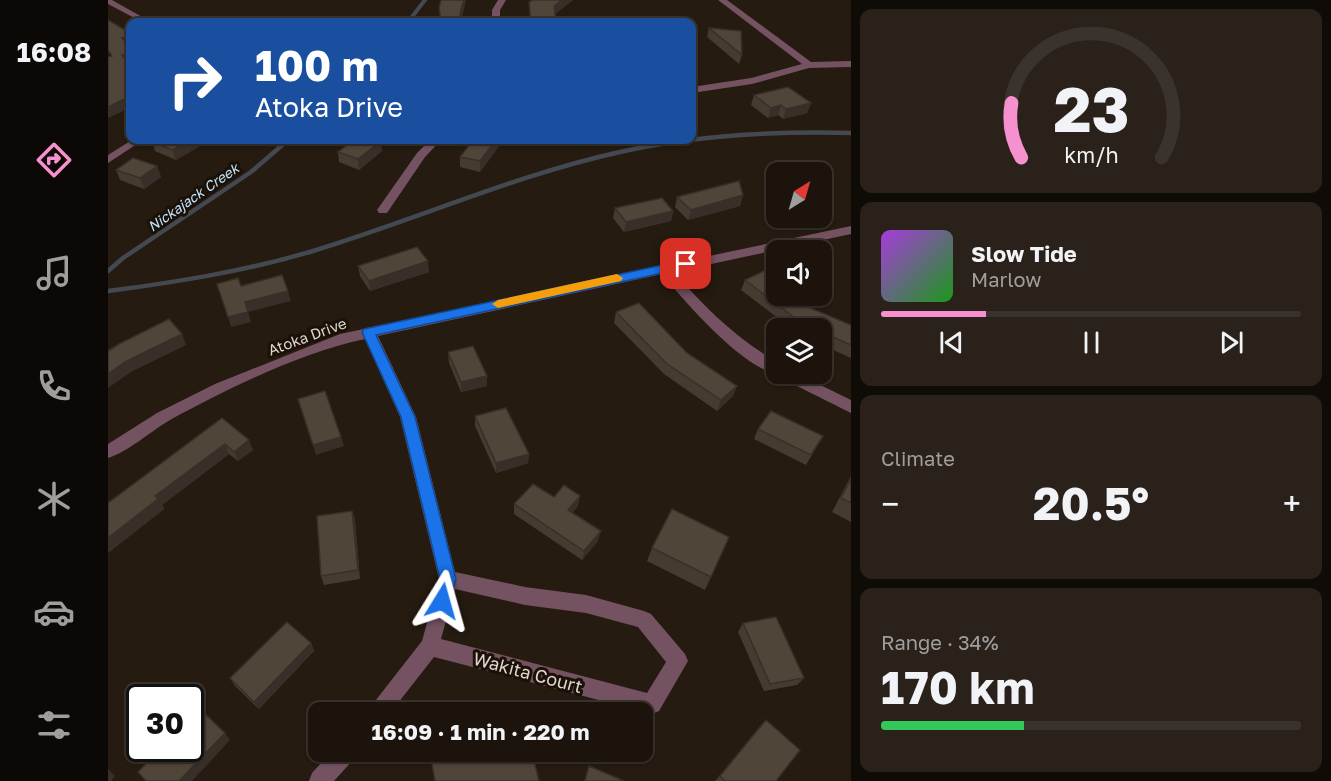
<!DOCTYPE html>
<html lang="en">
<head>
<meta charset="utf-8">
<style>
  body { margin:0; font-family:"Golos Text",sans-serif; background:#29211a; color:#f1f3f6; height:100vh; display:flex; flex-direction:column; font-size:22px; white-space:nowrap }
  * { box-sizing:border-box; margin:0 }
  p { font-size:20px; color:#a09e9d }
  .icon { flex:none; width:33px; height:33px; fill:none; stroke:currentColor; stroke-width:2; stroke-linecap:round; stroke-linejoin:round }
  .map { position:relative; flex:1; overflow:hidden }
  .panel { display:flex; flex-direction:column; gap:9px; padding:9px; background:#0f0b07; width:480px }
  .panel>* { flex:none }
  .top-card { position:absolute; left:18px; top:18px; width:570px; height:126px; border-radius:12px; box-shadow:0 2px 4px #0004,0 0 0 2px #3a332d; background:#1a4fa0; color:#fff; overflow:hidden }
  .needle { width:39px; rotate:37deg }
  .controls { position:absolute; left:658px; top:162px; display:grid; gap:12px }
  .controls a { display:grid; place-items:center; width:66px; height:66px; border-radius:12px; background:#1c140c; box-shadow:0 2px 4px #0004,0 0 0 2px #3a332d; font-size:30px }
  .speed { position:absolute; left:18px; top:684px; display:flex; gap:12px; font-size:30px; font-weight:700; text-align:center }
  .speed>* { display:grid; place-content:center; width:78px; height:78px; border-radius:50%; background:#1c140c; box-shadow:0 2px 4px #0004,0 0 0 2px #3a332d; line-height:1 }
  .speed .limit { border:3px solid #111; border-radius:9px; background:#fff; color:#111 }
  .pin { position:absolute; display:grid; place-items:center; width:51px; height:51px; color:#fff; margin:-26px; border-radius:12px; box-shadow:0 3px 9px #0006 }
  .me { position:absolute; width:66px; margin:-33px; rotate:8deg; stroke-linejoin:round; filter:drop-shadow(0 0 4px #0008) }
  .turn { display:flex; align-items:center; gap:21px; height:126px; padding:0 30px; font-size:27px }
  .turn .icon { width:78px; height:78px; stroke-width:2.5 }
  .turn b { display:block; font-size:42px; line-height:51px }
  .big { font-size:45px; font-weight:700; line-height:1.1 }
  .panel .tile { flex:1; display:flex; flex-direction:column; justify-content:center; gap:9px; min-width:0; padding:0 21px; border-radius:12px; background:#29211a }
  .panel .dial { align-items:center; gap:0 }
  .dial svg { height:156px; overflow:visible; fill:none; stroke:#3a332d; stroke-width:7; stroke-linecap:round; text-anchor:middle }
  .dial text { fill:#f1f3f6; stroke:none }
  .song { display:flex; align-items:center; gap:18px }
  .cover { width:72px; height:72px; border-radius:9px; background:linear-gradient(135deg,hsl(280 70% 55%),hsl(120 70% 35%)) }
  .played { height:6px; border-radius:3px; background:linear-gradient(90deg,#f790ce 25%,#3a332d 25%) }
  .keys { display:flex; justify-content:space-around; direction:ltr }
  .heat { display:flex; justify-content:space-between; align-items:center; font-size:33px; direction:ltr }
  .charge { height:9px; border-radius:4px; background:linear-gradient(90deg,#34c759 34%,#3a332d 0) }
  .trip { position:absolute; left:200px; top:702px; width:345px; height:60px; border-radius:12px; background:#1c140c; box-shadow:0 2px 4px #0004,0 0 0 2px #3a332d; font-weight:700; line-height:60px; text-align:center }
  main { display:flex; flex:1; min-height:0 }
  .dock { display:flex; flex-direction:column; width:108px; justify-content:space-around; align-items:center; background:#0b0805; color:#a09e9d }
  .dock .icon { width:42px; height:42px }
  .dock .current { color:#f790ce }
  .dock b { font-size:27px; color:#f1f3f6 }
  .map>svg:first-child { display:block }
</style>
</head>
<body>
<main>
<nav class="dock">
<b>16:08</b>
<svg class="icon current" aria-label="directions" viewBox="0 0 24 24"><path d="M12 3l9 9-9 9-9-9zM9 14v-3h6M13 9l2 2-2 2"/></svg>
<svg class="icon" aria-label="music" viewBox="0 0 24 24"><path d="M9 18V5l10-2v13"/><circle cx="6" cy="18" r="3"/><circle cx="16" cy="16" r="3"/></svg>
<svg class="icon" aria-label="phone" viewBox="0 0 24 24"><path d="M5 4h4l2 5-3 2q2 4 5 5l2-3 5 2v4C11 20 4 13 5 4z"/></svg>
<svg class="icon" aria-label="climate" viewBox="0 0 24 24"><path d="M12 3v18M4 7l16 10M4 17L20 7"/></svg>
<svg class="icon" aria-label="car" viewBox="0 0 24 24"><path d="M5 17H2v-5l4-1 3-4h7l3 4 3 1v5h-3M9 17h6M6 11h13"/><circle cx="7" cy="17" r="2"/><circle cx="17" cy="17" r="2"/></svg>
<svg class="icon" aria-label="filters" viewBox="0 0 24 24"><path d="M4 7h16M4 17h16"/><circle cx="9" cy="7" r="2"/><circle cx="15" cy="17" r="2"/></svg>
</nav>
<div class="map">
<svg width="743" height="781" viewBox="0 0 743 781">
  <rect width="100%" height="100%" fill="#251b10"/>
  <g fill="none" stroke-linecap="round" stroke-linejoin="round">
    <path stroke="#434851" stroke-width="4" d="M300,22L317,0"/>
    <path stroke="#434851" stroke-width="4.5" d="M0,271L15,258L143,172L180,140
      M0,291C69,282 138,271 205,251C308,220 407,175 512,152C588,135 665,131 743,133"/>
    <path fill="#755262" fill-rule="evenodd" d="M0,0H4L43,22H34L0,4Z
      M390,0H398L392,10V22H384V10Z
      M610,0H619L703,62L743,61V67L701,68L644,84L584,93V87L643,78L694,64Z
      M24,140H35L0,163V155Z
      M322,140H333L317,157L279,213H271L269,210L309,153Z
      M743,226V234L566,272C596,307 629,339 669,362V374H690L743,400V413L673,378L671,374C638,372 575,300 554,274L270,336L308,417L347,572L417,587L478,595L536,611L543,614L577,654L580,661L551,711L544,714L326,657L283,712H261L264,705L314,641L331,579L292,417L257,339C194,352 119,389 62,420C43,431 20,452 0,458V444L49,413L107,384L232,334ZM347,589L417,605L478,613L530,627L558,662L539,693L333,639Z
      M223,752H248L245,760L226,781H201L204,773Z"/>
  </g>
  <path fill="#453b31" d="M425,0H465L447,14L448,22H422L421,2Z
    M601,28L634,55L631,64L599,37Z
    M646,95L703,103L699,113L675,119L670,115L660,118L643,105Z
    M365,140H398L391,146L372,172L352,167V157Z
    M44,141L97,143L68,160L47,151Z
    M274,151L251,170L231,162L230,152Z
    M49,166L53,177L36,189L12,180L8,170Z
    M635,195L632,206L580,220L567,207L569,197Z
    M507,208L565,211L563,221L516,232L505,218Z
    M250,266L321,272L262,291L252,276Z
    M637,280L743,325V358L714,345V328H683L633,290Z
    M508,312L579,353L629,386L625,396L609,411L556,374L506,323Z
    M340,352L379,386L353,392L341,363Z
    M367,416L421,454L420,463L388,473L367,426Z
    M114,418L145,450L130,461L121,454L54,505L56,509L0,553V503Z
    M650,429L715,436L698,465L646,439Z
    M743,476V522L724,512Z
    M446,497L470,506L464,513L490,541L474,560L406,514V504Z
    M244,511L247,520L252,579L216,585L213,576Z
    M544,548L603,577L597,590L539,561Z
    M635,623L696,678L689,685L656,691L630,632Z
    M203,643L206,651L151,709L127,686L122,678Z
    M652,726L668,781H607Z"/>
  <path fill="#383028" d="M356,0H358L353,22L352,13Z
    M454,0H465L445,15L446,6Z
    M22,36V46L18,47L14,38Z
    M22,53V63L18,65L14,55Z
    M22,96V108L0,118V107Z
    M703,103L699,113L675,119L678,109Z
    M673,105L670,115L660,118L663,108Z
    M83,140H96L97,143L68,160L64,150Z
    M388,140H398L391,146L372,172V161Z
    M273,141L274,151L251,170L250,159Z
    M49,166L53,177L36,189L32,178Z
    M635,195L632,206L580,220L583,210Z
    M565,211L563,221L516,232L518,222Z
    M320,261L321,272L262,291L261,281Z
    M180,291L183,301L140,312L143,322L123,327L120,317L137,302Z
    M673,296H688L669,305Z
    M74,334L78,345L23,372L0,388V374L17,362Z
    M379,376V386L353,392V382Z
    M629,386L625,396L609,411L613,400Z
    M233,437L236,446L208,455L205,445Z
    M141,440L145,450L130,461L126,452Z
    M117,444L121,454L54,505L56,509L0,553V538L47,496Z
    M421,454L420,463L388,473V463Z
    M472,496L470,506L459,520L460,510Z
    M244,511L247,520L252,579L250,570Z
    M493,531L490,541L474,560L476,551Z
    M203,643L206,651L151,709L146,702Z
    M117,733L122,740L84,781H71Z
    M0,769L7,776L3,781H0Z"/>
  <path fill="#504539" stroke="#383028" stroke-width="1.5" d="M333,0H356L352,13L353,22H333L331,7Z
    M425,0H454L446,6L448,22H423L421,2Z
    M0,20L22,33V36L14,38L22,48V53L14,55L22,66V96L0,107V57L4,56L0,50Z
    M601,28L633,31L634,55Z
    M680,87L703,103L678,109L673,105L663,108L646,95Z
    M46,140H83L64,150L44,141Z
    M246,140H268L273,141L250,159L230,152Z
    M365,140H388L372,161L352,157Z
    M25,158L49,166L32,178L8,170Z
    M631,181L635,195L583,210L569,197Z
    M554,198L565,211L518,222L507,208Z
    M309,247L320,261L261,281L250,266Z
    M656,271L663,276L669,273V296H674L743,325V345L714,332V328H706L695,324L637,280Z
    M174,275L180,291L137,302L140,312L120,317L109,284L130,278L133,286Z
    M531,303L579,353L629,386L613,400L559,364L508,312Z
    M61,319L74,334L17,362L0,374V351L11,344Z
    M365,346L379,376L353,382L340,352Z
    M217,391L233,437L205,445L190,399Z
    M398,408L421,454L388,463L367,416Z
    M663,411L715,436L703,455L650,429Z
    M114,418L141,440L126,452L117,444L47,496L50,499L0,538V503Z
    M743,479V503L733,498Z
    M425,484L446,497L456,485L472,496L460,510L493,531L476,551L406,504Z
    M564,509L621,537L603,577L544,548Z
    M244,511L250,570L213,576L209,516Z
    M668,617L696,678L662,684L635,623Z
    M179,622L203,643L146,702L122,678Z
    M93,710L117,733L71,781H38L30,772L49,752L46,748H82V720Z
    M658,720L692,750L668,781H617L612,776Z
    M322,752H342L344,762L384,752H424L431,781H327Z
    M481,766L516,781H477Z"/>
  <path fill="#1a73e8" stroke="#114b97" stroke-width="1.5" d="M578,260L582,261V267L268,335L307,417L348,579L340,607L334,609L328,607L326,601L332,579L293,417L254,332L256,329Z"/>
  <path fill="#f59e0b" d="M509,274L515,278L513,281L390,308L384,304L390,300Z"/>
  <g text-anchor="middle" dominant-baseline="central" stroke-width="6" stroke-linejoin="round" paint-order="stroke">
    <g font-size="14" font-style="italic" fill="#c1e3ff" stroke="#1b1107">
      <text transform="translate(85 197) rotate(-35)">Nickajack Creek</text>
    </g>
    <g font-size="15" fill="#ded7d0" stroke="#1b1107">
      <text transform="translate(199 336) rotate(-20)">Atoka Drive</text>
    </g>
    <g font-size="18" fill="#ded7d0" stroke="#1b1107">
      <text transform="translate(420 672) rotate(15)">Wakita Court</text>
    </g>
  </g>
</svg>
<div class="controls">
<a><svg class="needle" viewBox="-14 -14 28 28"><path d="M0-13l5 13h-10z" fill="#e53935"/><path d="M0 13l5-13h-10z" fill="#a09e9d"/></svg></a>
<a><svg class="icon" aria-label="sound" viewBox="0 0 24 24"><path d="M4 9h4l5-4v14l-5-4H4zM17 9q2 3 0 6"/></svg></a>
<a><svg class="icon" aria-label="layers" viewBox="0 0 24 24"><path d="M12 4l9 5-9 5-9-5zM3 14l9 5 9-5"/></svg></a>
</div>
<div class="speed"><div class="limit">30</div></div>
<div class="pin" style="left:578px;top:264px;background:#d93025"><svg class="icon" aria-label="arrive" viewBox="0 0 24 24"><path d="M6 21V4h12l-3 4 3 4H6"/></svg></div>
<svg class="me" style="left:334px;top:601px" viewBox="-20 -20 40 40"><path d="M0-17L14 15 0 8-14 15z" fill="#1a73e8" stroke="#fff" stroke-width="4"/></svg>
<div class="trip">16:09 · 1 min · 220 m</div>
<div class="top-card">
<div class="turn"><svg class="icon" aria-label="right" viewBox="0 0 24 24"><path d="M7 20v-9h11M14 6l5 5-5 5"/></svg><div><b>100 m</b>Atoka Drive</div></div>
</div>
</div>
<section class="panel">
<div class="tile dial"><svg viewBox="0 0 100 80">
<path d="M14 69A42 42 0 1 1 86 69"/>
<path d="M14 69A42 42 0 0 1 9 41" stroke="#f790ce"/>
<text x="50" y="56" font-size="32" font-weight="700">23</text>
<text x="50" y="72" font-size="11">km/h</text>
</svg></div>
<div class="tile">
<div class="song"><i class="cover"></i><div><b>Slow Tide</b><p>Marlow</p></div></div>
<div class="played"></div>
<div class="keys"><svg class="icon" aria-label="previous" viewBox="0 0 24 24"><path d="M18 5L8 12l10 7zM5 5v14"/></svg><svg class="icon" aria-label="pause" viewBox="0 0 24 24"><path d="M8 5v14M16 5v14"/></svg><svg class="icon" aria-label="next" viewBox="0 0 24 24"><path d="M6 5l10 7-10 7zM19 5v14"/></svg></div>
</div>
<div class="tile"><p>Climate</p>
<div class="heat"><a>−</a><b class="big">20.5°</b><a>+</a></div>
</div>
<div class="tile"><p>Range · 34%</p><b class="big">170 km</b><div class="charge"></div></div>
</section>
</main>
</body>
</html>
